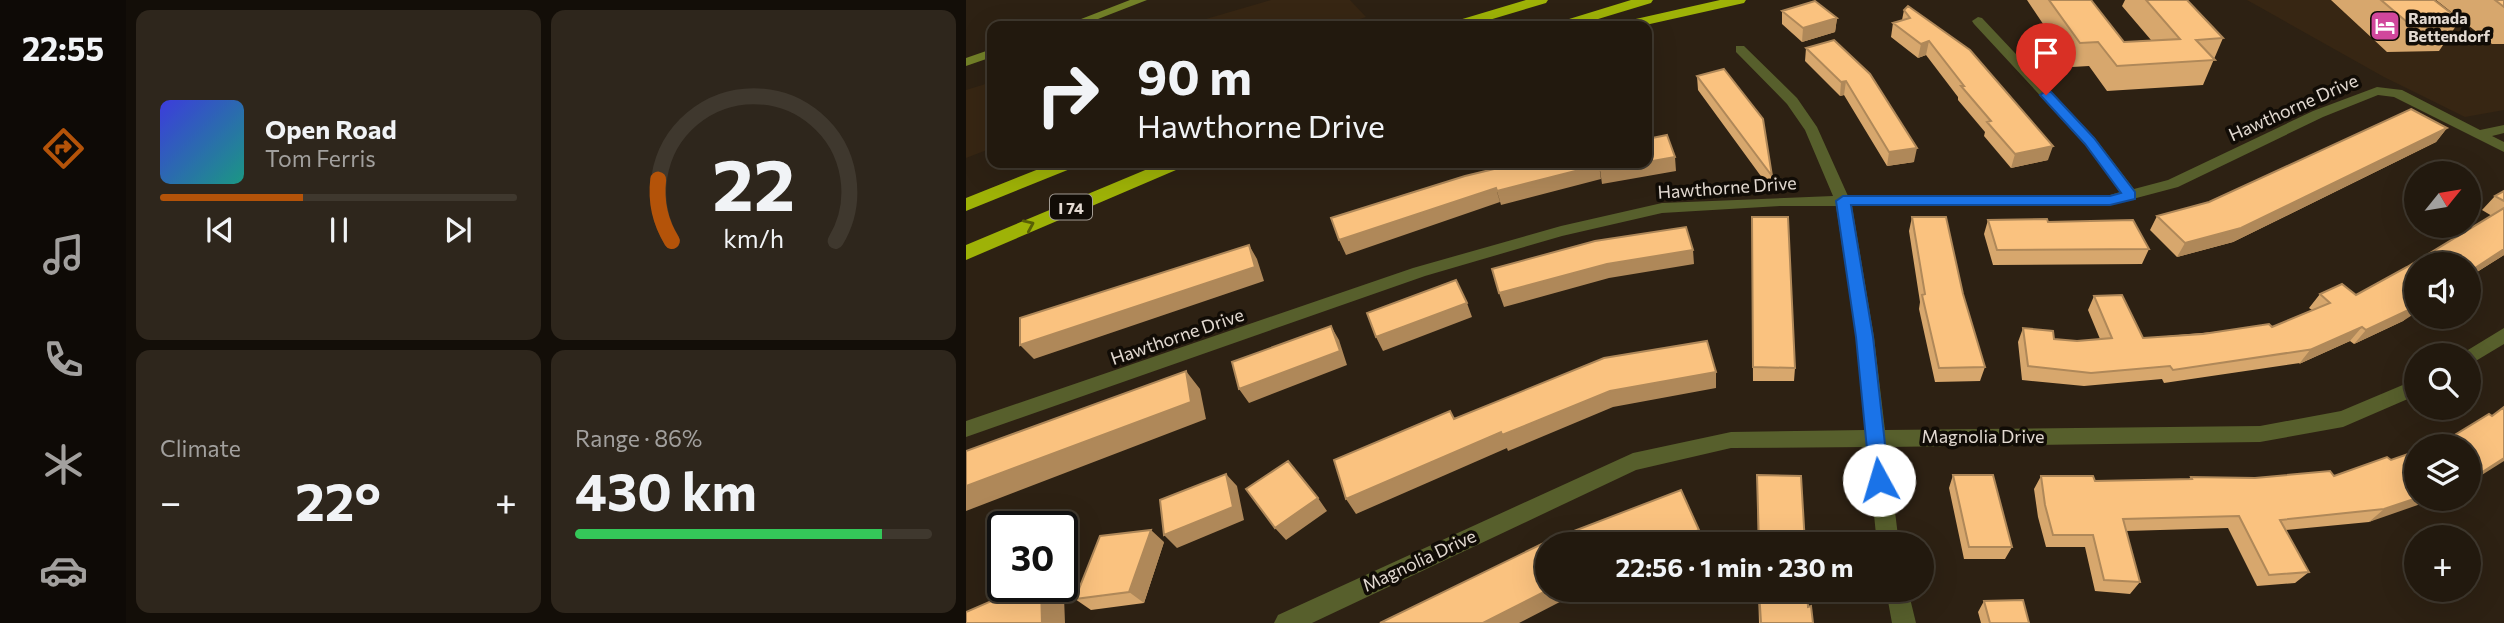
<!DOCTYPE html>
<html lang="en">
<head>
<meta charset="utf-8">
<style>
  body { margin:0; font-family:Commissioner,sans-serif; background:#2e261c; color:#f1f3f6; height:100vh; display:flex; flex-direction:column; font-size:26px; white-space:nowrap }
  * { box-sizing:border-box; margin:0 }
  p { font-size:23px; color:#a2a09e }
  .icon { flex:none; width:38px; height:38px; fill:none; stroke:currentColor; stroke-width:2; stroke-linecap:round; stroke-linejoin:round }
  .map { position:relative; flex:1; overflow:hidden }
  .sheet { display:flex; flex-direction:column; gap:10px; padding:10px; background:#130e08; width:840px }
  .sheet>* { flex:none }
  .guide { position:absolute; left:21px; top:21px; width:665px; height:147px; border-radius:14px; box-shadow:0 7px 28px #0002,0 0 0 2px #3f382e; background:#22190e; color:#f1f3f6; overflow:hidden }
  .needle { width:46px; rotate:60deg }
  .fabs { position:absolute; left:1438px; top:161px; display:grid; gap:14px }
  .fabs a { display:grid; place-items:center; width:77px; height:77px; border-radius:50%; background:#22190e; box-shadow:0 7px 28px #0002,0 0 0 2px #3f382e; font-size:35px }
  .speed { position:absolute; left:21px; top:511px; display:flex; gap:14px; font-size:35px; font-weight:700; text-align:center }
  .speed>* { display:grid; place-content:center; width:91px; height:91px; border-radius:50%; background:#22190e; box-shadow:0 7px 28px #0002,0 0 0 2px #3f382e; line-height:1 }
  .speed .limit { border:4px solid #111; border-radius:10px; background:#fff; color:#111 }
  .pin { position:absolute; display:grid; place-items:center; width:60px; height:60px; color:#fff; margin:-72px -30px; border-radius:50% 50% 50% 0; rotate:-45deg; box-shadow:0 0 7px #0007 }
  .pin .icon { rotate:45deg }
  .me { position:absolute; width:77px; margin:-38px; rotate:354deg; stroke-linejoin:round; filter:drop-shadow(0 0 5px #0008) }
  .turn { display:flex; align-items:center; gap:24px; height:147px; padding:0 35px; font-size:32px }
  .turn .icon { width:91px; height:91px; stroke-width:2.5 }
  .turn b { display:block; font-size:49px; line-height:60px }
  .big { font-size:52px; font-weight:700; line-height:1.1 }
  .sheet .widget { flex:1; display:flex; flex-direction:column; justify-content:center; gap:10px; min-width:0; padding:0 24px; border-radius:14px; background:#2e261c }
  .sheet .dial { align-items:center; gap:0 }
  .dial svg { height:182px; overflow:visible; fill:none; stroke:#3f382e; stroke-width:7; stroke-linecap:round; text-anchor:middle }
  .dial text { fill:#f1f3f6; stroke:none }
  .song { display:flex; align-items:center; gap:21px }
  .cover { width:84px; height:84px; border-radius:10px; background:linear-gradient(135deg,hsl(240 70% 55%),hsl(170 70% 35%)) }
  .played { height:7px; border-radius:4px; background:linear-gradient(90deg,#b45309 40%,#3f382e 40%) }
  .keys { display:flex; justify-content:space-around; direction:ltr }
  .heat { display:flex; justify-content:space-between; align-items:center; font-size:38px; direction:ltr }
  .charge { height:10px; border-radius:5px; background:linear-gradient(90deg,#34c759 86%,#3f382e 0) }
  .sheet .tiles { flex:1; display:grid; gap:10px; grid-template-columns:repeat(2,1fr) }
  .trip { position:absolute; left:569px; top:532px; width:399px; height:70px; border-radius:35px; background:#22190e; box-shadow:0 7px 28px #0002,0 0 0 2px #3f382e; font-weight:700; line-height:70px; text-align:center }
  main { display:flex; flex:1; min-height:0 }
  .tab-bar { display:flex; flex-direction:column; width:126px; justify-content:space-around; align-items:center; background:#0e0a06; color:#a2a09e }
  .tab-bar .icon { width:49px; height:49px }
  .tab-bar .active { color:#b45309 }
  .tab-bar b { font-size:32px; color:#f1f3f6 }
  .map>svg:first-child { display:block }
</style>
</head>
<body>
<main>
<nav class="tab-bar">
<b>22:55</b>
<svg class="icon active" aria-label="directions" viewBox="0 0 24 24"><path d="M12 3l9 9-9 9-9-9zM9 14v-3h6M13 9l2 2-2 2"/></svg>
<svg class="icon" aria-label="music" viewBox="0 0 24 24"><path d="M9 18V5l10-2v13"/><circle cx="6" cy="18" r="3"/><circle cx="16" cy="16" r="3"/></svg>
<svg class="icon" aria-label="phone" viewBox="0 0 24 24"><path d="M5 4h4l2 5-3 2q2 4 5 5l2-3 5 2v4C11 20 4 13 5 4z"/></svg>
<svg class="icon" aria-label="climate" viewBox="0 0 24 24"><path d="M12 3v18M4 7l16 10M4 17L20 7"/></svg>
<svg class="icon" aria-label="car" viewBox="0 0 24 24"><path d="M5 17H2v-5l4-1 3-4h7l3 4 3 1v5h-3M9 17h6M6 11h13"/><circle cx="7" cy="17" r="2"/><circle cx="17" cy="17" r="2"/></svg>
</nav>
<section class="sheet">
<div class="tiles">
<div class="widget">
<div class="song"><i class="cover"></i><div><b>Open Road</b><p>Tom Ferris</p></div></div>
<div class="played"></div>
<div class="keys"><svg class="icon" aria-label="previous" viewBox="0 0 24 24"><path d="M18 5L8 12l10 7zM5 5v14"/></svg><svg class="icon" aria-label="pause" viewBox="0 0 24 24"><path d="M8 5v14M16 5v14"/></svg><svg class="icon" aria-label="next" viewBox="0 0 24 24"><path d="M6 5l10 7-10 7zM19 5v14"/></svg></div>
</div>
<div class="widget dial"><svg viewBox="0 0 100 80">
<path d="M14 69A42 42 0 1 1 86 69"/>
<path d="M14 69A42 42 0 0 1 8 42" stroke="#b45309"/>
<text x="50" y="56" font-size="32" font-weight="700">22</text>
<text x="50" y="72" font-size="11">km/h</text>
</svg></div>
<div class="widget"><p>Climate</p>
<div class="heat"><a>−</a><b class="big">22°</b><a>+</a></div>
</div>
<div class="widget"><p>Range · 86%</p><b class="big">430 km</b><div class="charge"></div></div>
</div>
</section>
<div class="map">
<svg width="1538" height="623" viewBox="0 0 1538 623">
  <rect width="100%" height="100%" fill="#2d2113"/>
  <path fill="#372613" d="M305,0H384L400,17L373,26H216Z
    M1281,0H1538V110L1499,117L1418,77Z
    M26,82V148L0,158V90Z"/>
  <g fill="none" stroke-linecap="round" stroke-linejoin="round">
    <path fill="#575f2c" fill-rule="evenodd" d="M1012,17L1016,18L1129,138L1168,189L1202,180L1347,111L1411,87L1436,90L1514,130L1538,125V133L1526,136L1538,142V152L1428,97L1412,95L1357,117L1212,187L1144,205L886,206L908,337L919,430L1294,426L1375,411L1451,379V395L1377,427L1294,442L921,447L933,544H911L901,447L765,448L670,470L346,623H308L312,615L667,453L765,432L899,430L890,337L870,206H814L696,213L596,236L459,276L0,437V421L447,268L595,226L696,203L867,196L839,130L821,104L770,52V46H778L831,98L851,127L882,196L1144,195L1154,192L1119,144L1008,24L1006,21Z
      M1538,328V344L1503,365V355H1495L1497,353Z
      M920,590H942L950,623H926Z"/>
    <path fill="#738128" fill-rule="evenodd" d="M164,0H181L114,26H97Z
      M26,49V57L0,66V58Z"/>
    <path fill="#9eb207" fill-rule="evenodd" d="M560,0H582L580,3L503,26H481L483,23Z
      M665,0H687L685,3L609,26H588L590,23Z
      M754,0H780L778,3L675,26H650L652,23Z
      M88,163H112L109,167L0,211V198Z
      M196,163H220L217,167L0,260V245Z"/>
  </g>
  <path fill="#d7a76d" d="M1061,0H1125L1158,42L1185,40L1156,6L1159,0H1221L1257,38L1237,85L1141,91L1123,66L1106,67Z
    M1365,0H1468L1494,20L1473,51L1421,52Z
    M1470,0H1538V44H1526Z
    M938,10L1082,160L1045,168L1018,136L1019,132L992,100V97L960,55L952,58L925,37L927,23L936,20Z
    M816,11L871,18L869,32L836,42L816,24Z
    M868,40L948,162L921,166L878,95L874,96L839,61L840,48Z
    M731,76L806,176L805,190L732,90Z
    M1481,128L1470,142L1267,242L1211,257L1184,230L1191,216L1243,202Z
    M1538,191V255L1503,277V264L1437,321L1388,344L1384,341L1333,364L1334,363L1198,383L1196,379L1118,386L1056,380L1052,342L1057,328L1088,339L1111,341L1134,339L1122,310L1128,296L1177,338L1306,327L1346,310L1343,308L1354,294L1390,295L1441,267L1526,216L1516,210L1529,196Z
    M786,217L829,368L828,381H787Z
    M946,217L997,294L1019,367L1014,381L969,382L953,309L954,302L943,231Z
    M1022,220L1082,222L1183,249L1176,264L1027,265L1018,234Z
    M791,475L839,544H792Z
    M987,475L1046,547L1039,559H998L983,488Z
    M1075,476L1129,481L1223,479L1225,477L1289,478L1368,476L1451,499L1403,522L1320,530L1343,572L1329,583L1291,586L1262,528L1160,531L1174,582L1164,594L1129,591L1119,547H1080L1072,517L1068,489Z
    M198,542L178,603L125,610L109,599Z
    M792,590H841L842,607L847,623H793Z
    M1018,601L1063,623H1015L1012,612Z"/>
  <path fill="#af8859" d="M871,18L869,32L836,42L837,28Z
    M963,41L960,55L952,58L955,44Z
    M880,81L878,95L874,96L875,82Z
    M1481,128L1470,142L1267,242L1211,257L1219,243Z
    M1087,146L1082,160L1045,168L1049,154Z
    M951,148L948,162L921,166L923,152Z
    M709,157L710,171L636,184L634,170L675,163H681V162Z
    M633,165L635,179L535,205L531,191Z
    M530,188L534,202L380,255L373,240Z
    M283,245L291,259L298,281L68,359L54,345Z
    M1538,249V255L1503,277V272Z
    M727,250L728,264L643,278L538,307L533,293L641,264Z
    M501,303L506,317L417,351L410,337Z
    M1451,306V312L1437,321L1388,344L1400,330Z
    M365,326L373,340L381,365L283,403L273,389Z
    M1396,327L1384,341L1333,364L1344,350Z
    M220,371L234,389L240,419L0,511V486Z
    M750,372V388L647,407L542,451L536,435L644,391Z
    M535,432L541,448L390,514L380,499Z
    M1538,458V461L1503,483V480Z
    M260,474L271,486L278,520L211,548L198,535Z
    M352,498L361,511L320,540L309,528Z
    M1451,498V499H1469L1403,522L1418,509Z
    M185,530L198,542L178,603L163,592Z
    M733,530L734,544H698Z
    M75,586H83L98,597L99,623H76Z
    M582,590H617L553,623H517Z"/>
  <path fill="#fac27f" stroke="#af8859" stroke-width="2" d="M1083,0H1125L1158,42L1214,39L1180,0H1221L1257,38L1230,40L1249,60L1151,66L1132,42L1114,43Z
    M1415,0H1468L1494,20L1441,22Z
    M1529,0H1538V7Z
    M849,1L871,18L837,28L816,11Z
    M942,6L1004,50L1087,146L1049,154L1021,122L1025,121L995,86H998L963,41L955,44L927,23L944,18L938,10Z
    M868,40L904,74L951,148L923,152L880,81L875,82L840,48Z
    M758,69L797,119L806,176L731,76Z
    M1445,109L1481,128L1275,228L1219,243L1191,216L1243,202Z
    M701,135L709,157L681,162V139Z
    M553,163H675L634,170L633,165L531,191L530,188L373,240L365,218L499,176Z
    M1538,191V201L1529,196Z
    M1538,208V249L1503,272V264H1451V306L1400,330L1396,327L1344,350L1348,349L1207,370L1204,366L1125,373L1062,366L1057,328L1087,331L1088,339L1111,341L1146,338L1128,296L1156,295L1177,338L1237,334L1303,324L1306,327L1364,303L1354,294L1376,284L1390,295L1441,267Z
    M786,217H822L829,368L787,367Z
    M946,217H980L997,294L1019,367L973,368L956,295L959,294Z
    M1081,219L1082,222L1167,220L1183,249L1031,250L1022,220Z
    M720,227L727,250L641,264L533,293L526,269L629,241Z
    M283,245L289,267L54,345V318Z
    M490,280L501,303L410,337L401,313Z
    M365,326L374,351L273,389L266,362Z
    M741,341L750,372L644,391L536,435L535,432L380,499L368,460L484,411L488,419L638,358Z
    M220,371L225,402L0,486V451Z
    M1538,407V458L1507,478L1503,480V446H1463L1482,439L1523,414L1526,416Z
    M1451,451V498L1418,509L1314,520L1343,572L1303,575L1273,516L1157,519L1174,582L1138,580L1127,535H1087L1079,505L1075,476H1127L1129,481L1226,479L1225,477L1289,478L1364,471L1368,476L1421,457L1425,460Z
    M322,461L352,498L309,528L280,489Z
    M260,474L267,507L198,535L194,500Z
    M791,475L835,476L839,544H793Z
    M987,475H1027L1046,547H1003Z
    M715,490L733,530L698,544H581V590H582L517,623H414L582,541Z
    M185,530L163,592L109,599L134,536Z
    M60,586H75L76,623H0V612Z
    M793,590H841L842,607L845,606L847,623H795Z
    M1057,600L1063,623H1024L1018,601Z"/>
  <defs><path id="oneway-chevron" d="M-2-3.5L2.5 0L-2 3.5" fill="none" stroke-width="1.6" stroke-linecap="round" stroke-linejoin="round" transform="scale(1.75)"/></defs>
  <use stroke="#585f06" href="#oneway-chevron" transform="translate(63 225) rotate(-24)"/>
  <path fill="#1a73e8" stroke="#114b97" stroke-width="2" d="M1080,91L1085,92L1128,138L1169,192V199L1144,205H885L907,337L923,480L920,486L913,489L907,486L904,480L890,337L870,201L877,196H1144L1155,193L1119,144L1076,97L1074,95Z"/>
  <defs>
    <g id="hotel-square" transform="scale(1.575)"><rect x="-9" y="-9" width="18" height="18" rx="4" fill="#d1479c" stroke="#110c06"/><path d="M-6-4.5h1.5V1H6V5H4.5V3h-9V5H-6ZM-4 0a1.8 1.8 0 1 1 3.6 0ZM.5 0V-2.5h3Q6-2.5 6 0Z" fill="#fff"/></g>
  </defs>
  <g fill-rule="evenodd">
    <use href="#hotel-square" x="1419" y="26"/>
  </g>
  <g text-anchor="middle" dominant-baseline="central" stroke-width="7" stroke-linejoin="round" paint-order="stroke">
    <g font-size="16" font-weight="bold" fill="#e2d9d1" stroke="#110c06" text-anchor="start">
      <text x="1442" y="17">Ramada<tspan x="1442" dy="18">Bettendorf</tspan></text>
    </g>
    <rect fill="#110c06" stroke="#a39c94" stroke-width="2" x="84" y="194.5" width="42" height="25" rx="5"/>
    <g font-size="16" font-weight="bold" fill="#e2d9d1">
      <text x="105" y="207">I 74</text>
    </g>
    <g font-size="18" fill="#e2d9d1" stroke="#110c06">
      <text transform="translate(1327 107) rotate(-24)">Hawthorne Drive</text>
      <text transform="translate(761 187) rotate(-4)">Hawthorne Drive</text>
      <text transform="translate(211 336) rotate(-19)">Hawthorne Drive</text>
      <text x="1017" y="436">Magnolia Drive</text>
      <text transform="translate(453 560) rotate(-25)">Magnolia Drive</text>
    </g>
  </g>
</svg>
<div class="fabs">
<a><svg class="needle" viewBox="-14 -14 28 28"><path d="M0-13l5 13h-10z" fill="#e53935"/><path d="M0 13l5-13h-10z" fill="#a2a09e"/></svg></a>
<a><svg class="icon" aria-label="sound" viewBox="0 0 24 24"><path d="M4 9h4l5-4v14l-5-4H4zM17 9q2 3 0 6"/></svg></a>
<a><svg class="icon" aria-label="search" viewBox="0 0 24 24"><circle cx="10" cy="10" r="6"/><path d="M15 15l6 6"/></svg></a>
<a><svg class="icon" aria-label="layers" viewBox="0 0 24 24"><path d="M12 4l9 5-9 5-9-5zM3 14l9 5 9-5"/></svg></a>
<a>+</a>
</div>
<div class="speed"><div class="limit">30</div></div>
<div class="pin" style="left:1080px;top:95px;background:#d93025"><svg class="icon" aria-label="arrive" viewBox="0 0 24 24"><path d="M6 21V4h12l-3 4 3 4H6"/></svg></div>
<svg class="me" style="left:913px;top:480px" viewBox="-20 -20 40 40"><circle r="19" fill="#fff"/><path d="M0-13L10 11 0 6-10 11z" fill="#1a73e8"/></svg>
<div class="trip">22:56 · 1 min · 230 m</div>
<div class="guide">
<div class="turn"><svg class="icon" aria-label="right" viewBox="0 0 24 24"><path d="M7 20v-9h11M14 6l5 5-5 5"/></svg><div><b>90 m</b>Hawthorne Drive</div></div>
</div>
</div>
</main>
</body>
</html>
